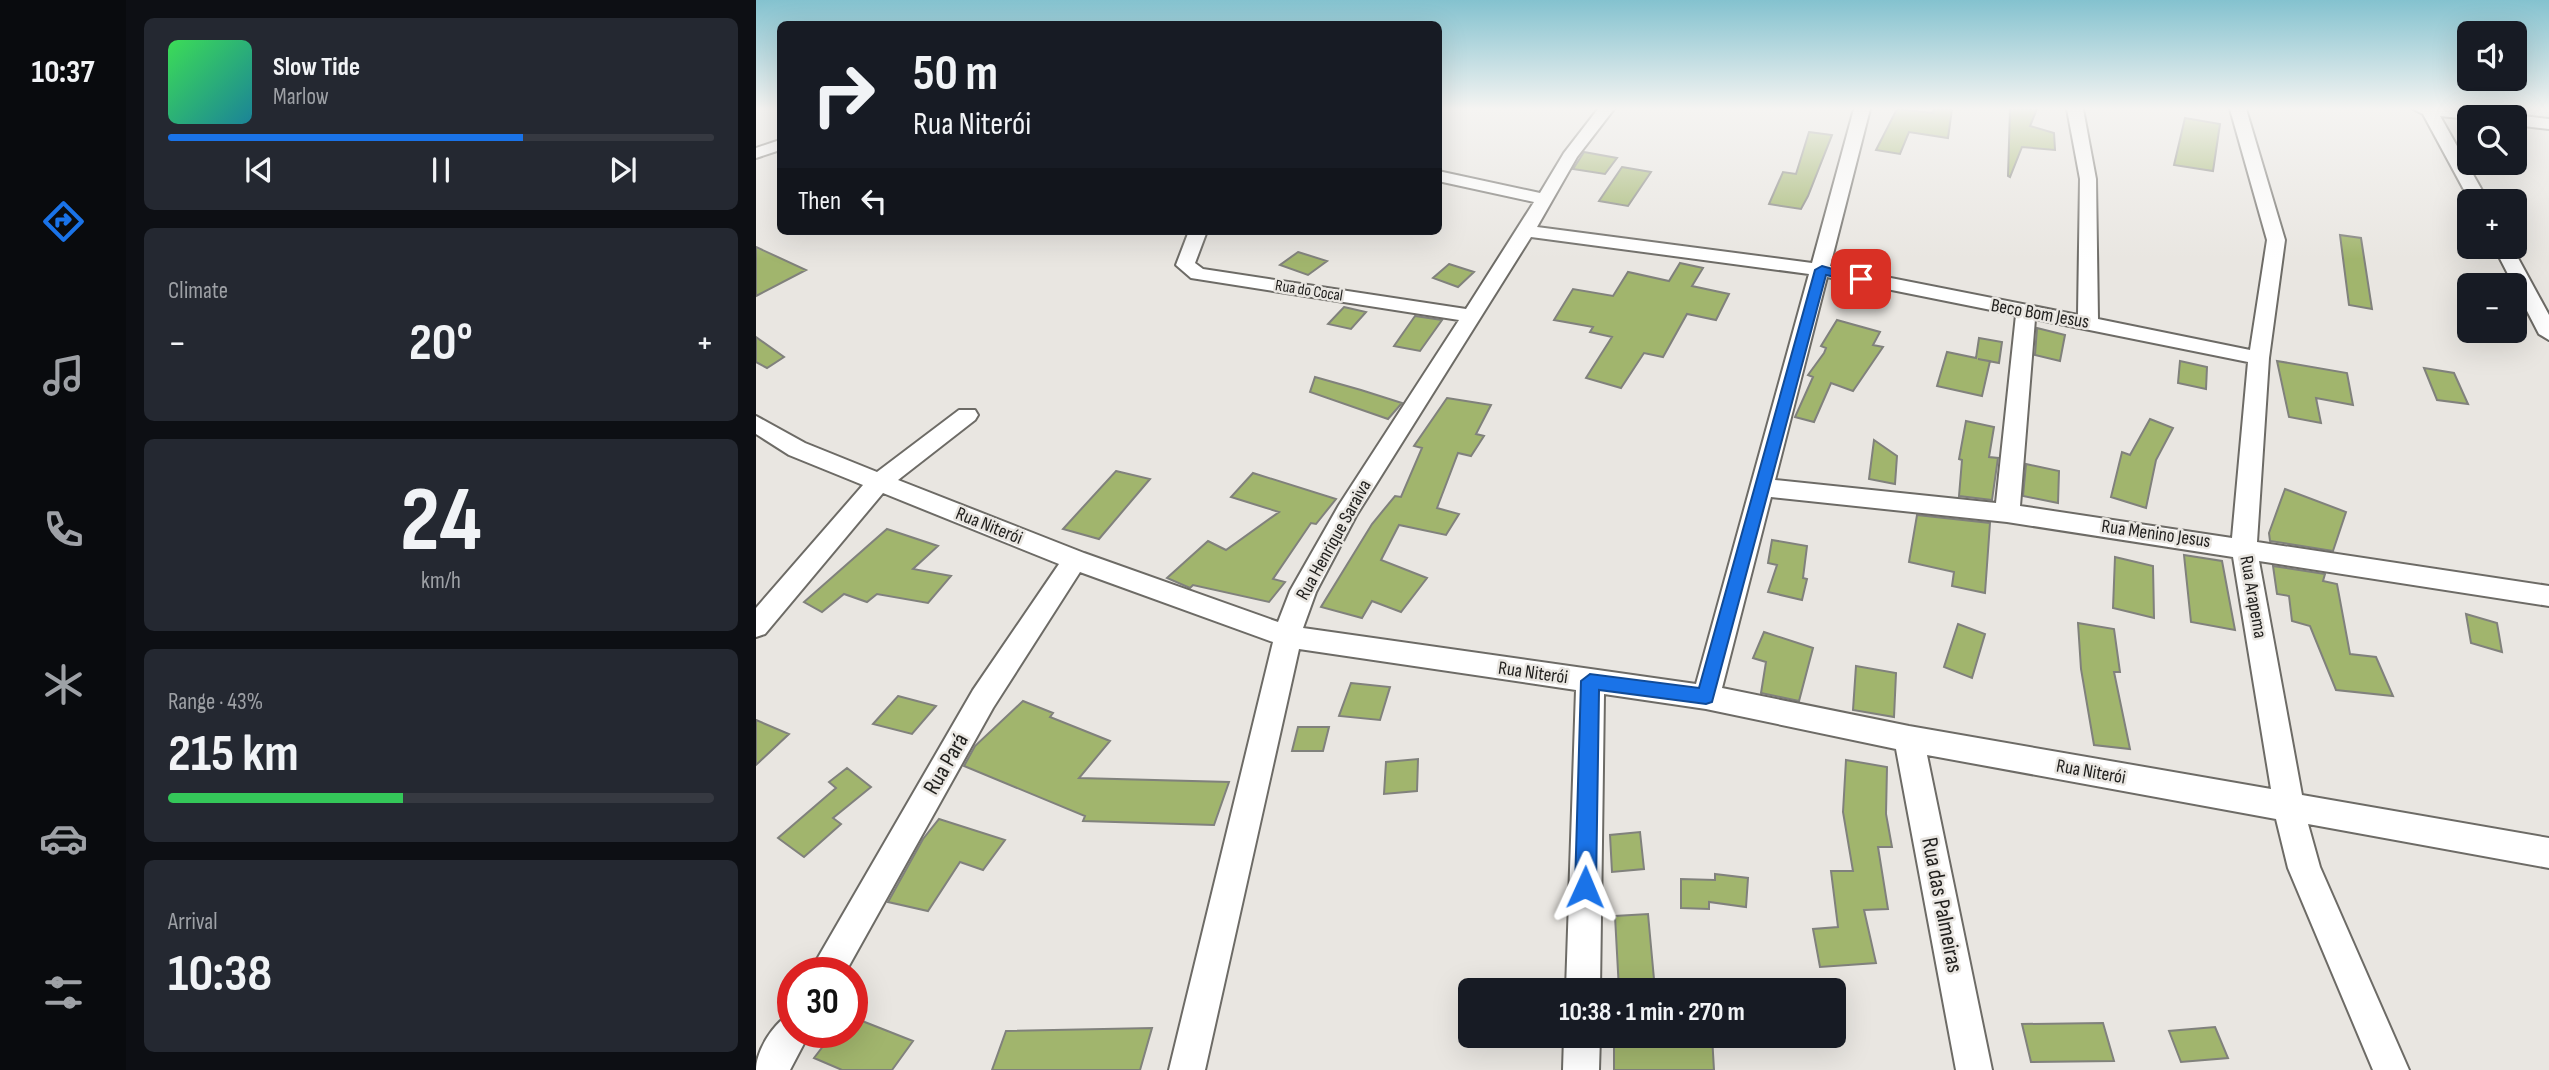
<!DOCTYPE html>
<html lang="en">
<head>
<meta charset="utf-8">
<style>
  body { margin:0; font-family:"Sofia Sans Condensed",sans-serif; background:#242831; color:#f1f3f6; height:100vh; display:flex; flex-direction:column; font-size:26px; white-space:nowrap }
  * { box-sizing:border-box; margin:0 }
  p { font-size:23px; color:#9ea1a6 }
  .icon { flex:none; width:38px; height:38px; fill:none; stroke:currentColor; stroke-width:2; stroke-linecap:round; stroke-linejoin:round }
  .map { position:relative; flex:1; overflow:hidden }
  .details { display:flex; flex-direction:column; gap:18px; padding:18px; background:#0d0f14; width:630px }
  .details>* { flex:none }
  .guide { position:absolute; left:21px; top:21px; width:665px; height:214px; border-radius:10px; box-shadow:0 7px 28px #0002; background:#171b24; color:#f1f3f6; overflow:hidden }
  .fabs { position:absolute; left:1701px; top:21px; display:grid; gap:14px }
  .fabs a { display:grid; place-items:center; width:70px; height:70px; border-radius:10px; background:#171b24; box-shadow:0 7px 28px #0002; font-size:35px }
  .speed { position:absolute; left:21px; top:957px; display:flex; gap:14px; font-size:35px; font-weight:700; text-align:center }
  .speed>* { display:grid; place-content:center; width:91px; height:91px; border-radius:50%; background:#171b24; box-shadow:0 7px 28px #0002; line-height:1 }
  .speed .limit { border:10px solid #d22; background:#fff; color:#111 }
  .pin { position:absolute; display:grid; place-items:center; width:60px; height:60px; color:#fff; margin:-30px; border-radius:14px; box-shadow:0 4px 10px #0006 }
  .me { position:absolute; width:77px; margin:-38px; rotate:1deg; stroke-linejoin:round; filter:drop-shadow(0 0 5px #0008) }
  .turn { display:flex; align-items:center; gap:24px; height:147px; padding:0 21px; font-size:32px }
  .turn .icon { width:91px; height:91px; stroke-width:2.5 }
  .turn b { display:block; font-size:49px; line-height:60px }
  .then { display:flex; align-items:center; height:66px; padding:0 21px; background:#0003; gap:14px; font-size:26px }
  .big { font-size:52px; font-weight:700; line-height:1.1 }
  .details .widget { flex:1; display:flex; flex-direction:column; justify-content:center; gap:10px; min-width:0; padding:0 24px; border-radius:10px; background:#242831 }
  .details .dial { align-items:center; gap:0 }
  .dial b { font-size:91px; line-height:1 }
  .song { display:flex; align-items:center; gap:21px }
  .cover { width:84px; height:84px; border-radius:10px; background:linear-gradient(135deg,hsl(130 70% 55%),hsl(190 70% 35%)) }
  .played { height:7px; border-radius:4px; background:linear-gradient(90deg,#1a73e8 65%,#363941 65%) }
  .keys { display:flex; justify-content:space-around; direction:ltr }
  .heat { display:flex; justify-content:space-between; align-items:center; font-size:38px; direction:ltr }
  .charge { height:10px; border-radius:5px; background:linear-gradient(90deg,#34c759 43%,#363941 0) }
  .trip { position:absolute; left:702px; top:978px; width:388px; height:70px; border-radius:10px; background:#171b24; box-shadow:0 7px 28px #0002; font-weight:700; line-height:70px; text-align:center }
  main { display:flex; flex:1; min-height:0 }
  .tab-bar { display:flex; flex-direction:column; width:126px; justify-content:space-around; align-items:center; background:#090b0e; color:#9ea1a6 }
  .tab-bar .icon { width:49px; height:49px }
  .tab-bar .on { color:#1a73e8 }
  .tab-bar b { font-size:32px; color:#f1f3f6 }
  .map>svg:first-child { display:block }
</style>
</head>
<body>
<main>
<nav class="tab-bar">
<b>10:37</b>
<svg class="icon on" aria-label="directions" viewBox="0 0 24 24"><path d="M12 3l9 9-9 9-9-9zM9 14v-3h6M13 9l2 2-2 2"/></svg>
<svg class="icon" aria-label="music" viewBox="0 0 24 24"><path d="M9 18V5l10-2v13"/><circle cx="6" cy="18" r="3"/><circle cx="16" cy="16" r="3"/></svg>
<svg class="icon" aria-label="phone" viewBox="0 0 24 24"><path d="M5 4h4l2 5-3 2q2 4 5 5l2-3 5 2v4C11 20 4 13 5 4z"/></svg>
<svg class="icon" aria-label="climate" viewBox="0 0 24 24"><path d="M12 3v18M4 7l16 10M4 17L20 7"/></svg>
<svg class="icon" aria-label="car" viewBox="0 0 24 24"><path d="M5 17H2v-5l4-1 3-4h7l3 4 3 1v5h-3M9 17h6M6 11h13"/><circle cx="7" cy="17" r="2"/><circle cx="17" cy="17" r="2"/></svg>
<svg class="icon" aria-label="filters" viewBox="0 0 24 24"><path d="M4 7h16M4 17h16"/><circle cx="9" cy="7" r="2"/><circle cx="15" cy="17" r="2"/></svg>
</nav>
<section class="details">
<div class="widget">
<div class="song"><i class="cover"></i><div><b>Slow Tide</b><p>Marlow</p></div></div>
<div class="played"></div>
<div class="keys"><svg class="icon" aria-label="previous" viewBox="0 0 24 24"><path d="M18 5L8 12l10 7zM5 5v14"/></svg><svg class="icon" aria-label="pause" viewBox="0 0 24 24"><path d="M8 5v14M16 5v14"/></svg><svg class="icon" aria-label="next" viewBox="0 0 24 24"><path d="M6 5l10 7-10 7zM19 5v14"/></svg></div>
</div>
<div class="widget"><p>Climate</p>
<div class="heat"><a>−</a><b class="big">20°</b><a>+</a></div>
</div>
<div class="widget dial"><b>24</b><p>km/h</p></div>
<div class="widget"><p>Range · 43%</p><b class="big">215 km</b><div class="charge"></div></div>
<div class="widget"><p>Arrival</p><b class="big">10:38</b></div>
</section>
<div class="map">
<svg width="1793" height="1070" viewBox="0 0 1793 1070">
  <rect width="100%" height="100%" fill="#e9e6e1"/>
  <path fill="#a1b56d" stroke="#80817c" stroke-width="2" d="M1141,109L1177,113L1178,109H1196L1192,138L1153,132L1144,154L1120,150Z
    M1254,109H1281L1274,126L1298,133L1299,150L1266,147L1254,177L1252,176Z
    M1429,118L1464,124L1457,171L1418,165Z
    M1053,132L1076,135L1052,196L1045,209L1013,204L1027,172L1040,174Z
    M828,152L861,158L849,174L817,169Z
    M866,167L895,172L872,206L843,201Z
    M1584,235L1605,238L1616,309L1593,305Z
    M0,247L50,270L0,296Z
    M542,252L571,261L552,275L524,265Z
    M924,263L947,268L936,286L973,294L960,320L931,314L907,357L888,353L865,388L830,378L856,337L834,332L837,327L798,320L817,289L857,296L872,272L913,281Z
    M693,264L718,272L702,287L677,278Z
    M588,307L610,312L595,329L572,324Z
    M659,316L686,320L664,351L638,346Z
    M1081,320L1124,332L1117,345L1127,347L1097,391L1075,383L1058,422L1039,417L1057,377L1052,375L1068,353L1070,348L1065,346Z
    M1281,328L1309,335L1304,361L1279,355Z
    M0,337L28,357L11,368L0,362Z
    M1223,338L1246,342L1243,363L1222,359L1234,361L1226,396L1181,386L1191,352L1220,358Z
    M1424,361L1451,367L1450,389L1422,383Z
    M1521,361L1591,373L1597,405L1560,398L1565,423L1533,417Z
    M1668,368L1698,373L1712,404L1681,400Z
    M559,377L605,390L646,403L632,419L554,392Z
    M691,398L735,405L720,434L728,436L715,456L702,453L681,508L703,514L690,535L643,525L625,560L671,578L645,612L616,601L606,618L565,607L616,524L639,496L645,497L666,448L658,446Z
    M1394,419L1417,428L1400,460L1390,508L1355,497L1366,452L1374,455Z
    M1210,421L1238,427L1233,457L1242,458L1236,500L1203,496L1206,460L1203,459Z
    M1118,440L1141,456L1139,484L1113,479Z
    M1270,464L1303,471L1302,503L1267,496Z
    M360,471L394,479L343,539L307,529Z
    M497,473L580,499L560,524L555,523L517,579L529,582L513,602L437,585L434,588L411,578L452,541L470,550L523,512L475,497Z
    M1529,489L1590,512L1577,551L1514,541L1513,533Z
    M1161,515L1234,523L1229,593L1196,586L1198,572L1153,562Z
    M131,529L182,546L157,569L195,576L172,603L121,594L111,602L88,594L66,612L48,602Z
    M1016,540L1051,546L1047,578L1051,579L1046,600L1012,592L1021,565L1012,563Z
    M1428,555L1466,561L1479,630L1435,622Z
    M1359,557L1397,566L1398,618L1357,608Z
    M1517,566L1569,574L1567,581L1581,584L1594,654L1620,657L1637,696L1580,690L1554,626L1536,621L1533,596L1521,594Z
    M1710,614L1741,623L1746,652L1715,643Z
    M1322,623L1358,629L1364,672H1358L1374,749L1338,745L1325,669Z
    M1202,624L1229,634L1216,678L1188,667Z
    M1008,632L1057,648L1043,701L1005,693L1010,662L997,658Z
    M1100,666L1140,673L1138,717L1097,710Z
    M595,683L634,687L624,720L583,716Z
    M142,696L180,706L156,734L117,724Z
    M267,701L297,713L294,717L354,741L323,778L473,782L458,825L327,821L329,816L208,766L219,746Z
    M0,720L33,734L0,765Z
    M542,727H573L567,751H536Z
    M662,759L661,791L628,794L630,762Z
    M1090,760L1131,767L1130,814L1136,847H1122L1132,909L1108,910L1120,963L1064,967L1057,929L1082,927L1075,871H1097L1087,812Z
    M91,768L115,787L77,818L85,824L48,857L22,838L80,788L73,782Z
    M183,819L249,840L227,870L204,862L172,911L132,902L167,839Z
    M884,832L888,869L856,872L854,835Z
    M959,874L992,878L990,907L953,902V909L925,908V879L959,880Z
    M892,914L899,990H863L859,916Z
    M96,1017L157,1041L136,1070H86L58,1058L78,1032H96Z
    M1347,1023L1358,1061L1275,1062L1266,1024Z
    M1459,1027L1472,1058L1425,1062L1413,1031Z
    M396,1028L384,1070H236L250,1031Z
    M858,1036H956L958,1070H858Z"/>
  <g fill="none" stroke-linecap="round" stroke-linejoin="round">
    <g stroke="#6d6b66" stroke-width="4">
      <path id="street" d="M842,109H858L821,157L781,227L1056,263L1098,109H1114L1074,266L1322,315L1324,179L1311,109H1327L1340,179L1342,319L1494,350L1511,240L1474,109H1490L1529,240L1513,358L1501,542L1793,586V606L1503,561L1546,795L1793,838V868L1552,824L1564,867L1653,1070H1617L1532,868L1520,819L1171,755L1236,1070H1200L1140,749L950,709L848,694L844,990H810L820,690L543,649L449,1070H413L517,642L324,572L237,708L89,973H53L217,690L303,564L127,493L9,634L0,637V608L107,485L33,455L0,434V416L49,443L121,472L203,410H219L222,415L219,420L142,480L328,553L522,622L534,591L583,505L703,320L435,278L420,265L433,231H451L439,263L447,269L710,309L778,202L682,181V171L784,193L808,153ZM775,237L1053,274L940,684L547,628L560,592L600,516ZM1071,277L1260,315L1240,503L1019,480ZM1279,319L1492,362L1476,538L1264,506ZM1015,497L1251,522L1477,557L1515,789L1153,726L966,688Z
        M1657,109H1706L1740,114L1742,117L1713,119L1684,116L1732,201H1714L1667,114Z
        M1759,115L1793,119V129L1759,125V117H1753Z
        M24,140V150L0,158V148Z
        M1738,247H1756L1793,315V340L1783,334Z
        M37,1013V1032H54L34,1070H0C0,1050 19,1020 37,1013Z
        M808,1036H844L843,1070H807Z"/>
    </g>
    <use href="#street" fill="#fff" fill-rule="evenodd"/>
  </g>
  <linearGradient id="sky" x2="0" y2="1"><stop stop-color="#84c2cf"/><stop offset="0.42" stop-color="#f5f4f2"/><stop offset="1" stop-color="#f5f4f2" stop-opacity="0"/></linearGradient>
  <rect width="1793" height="259" fill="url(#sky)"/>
  <path fill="#1a73e8" stroke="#114b97" stroke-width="2" d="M1066,266L1112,279L1105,283L1070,275L956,702L950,704L843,690L840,887L837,895L829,898L822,895L819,887L825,681L834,674L943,688L1059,270Z"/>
  <g text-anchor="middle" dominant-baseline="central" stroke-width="5" stroke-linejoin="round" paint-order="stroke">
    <g font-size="16" fill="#22211f" stroke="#e9e6e1">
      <text transform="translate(553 291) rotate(9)">Rua do Cocal</text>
    </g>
    <g font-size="19" fill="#22211f" stroke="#e9e6e1">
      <text transform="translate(1284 314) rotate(10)">Beco Bom Jesus</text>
      <text transform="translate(233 526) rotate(22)">Rua Niterói</text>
      <text transform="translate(1400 534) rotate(8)">Rua Menino Jesus</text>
      <text transform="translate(578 540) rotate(-61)">Rua Henrique Saraiva</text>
      <text transform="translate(1497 597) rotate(80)">Rua Arapema</text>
      <text transform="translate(777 673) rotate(8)">Rua Niterói</text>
      <text transform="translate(1335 772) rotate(10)">Rua Niterói</text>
    </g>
    <g font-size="23" fill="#22211f" stroke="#e9e6e1">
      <text transform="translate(190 764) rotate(-60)">Rua Pará</text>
      <text transform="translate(1186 905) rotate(79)">Rua das Palmeiras</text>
    </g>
  </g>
</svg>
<div class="fabs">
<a><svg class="icon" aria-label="sound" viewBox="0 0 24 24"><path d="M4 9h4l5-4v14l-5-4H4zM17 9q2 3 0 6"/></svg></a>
<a><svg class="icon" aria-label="search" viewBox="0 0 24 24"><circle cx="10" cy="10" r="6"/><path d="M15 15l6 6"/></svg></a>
<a>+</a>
<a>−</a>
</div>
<div class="speed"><div class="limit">30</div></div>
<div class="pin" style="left:1105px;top:279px;background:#d93025"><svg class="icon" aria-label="arrive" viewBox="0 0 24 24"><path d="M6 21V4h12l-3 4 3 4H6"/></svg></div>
<svg class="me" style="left:829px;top:887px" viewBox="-20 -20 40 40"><path d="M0-17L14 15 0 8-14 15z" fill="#1a73e8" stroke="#fff" stroke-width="4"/></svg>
<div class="trip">10:38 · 1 min · 270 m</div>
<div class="guide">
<div class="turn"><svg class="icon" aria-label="right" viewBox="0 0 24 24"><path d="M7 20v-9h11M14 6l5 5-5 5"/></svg><div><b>50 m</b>Rua Niterói</div></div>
<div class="then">Then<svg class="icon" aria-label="left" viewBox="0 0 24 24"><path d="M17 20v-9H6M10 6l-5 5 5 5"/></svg></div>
</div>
</div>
</main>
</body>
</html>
